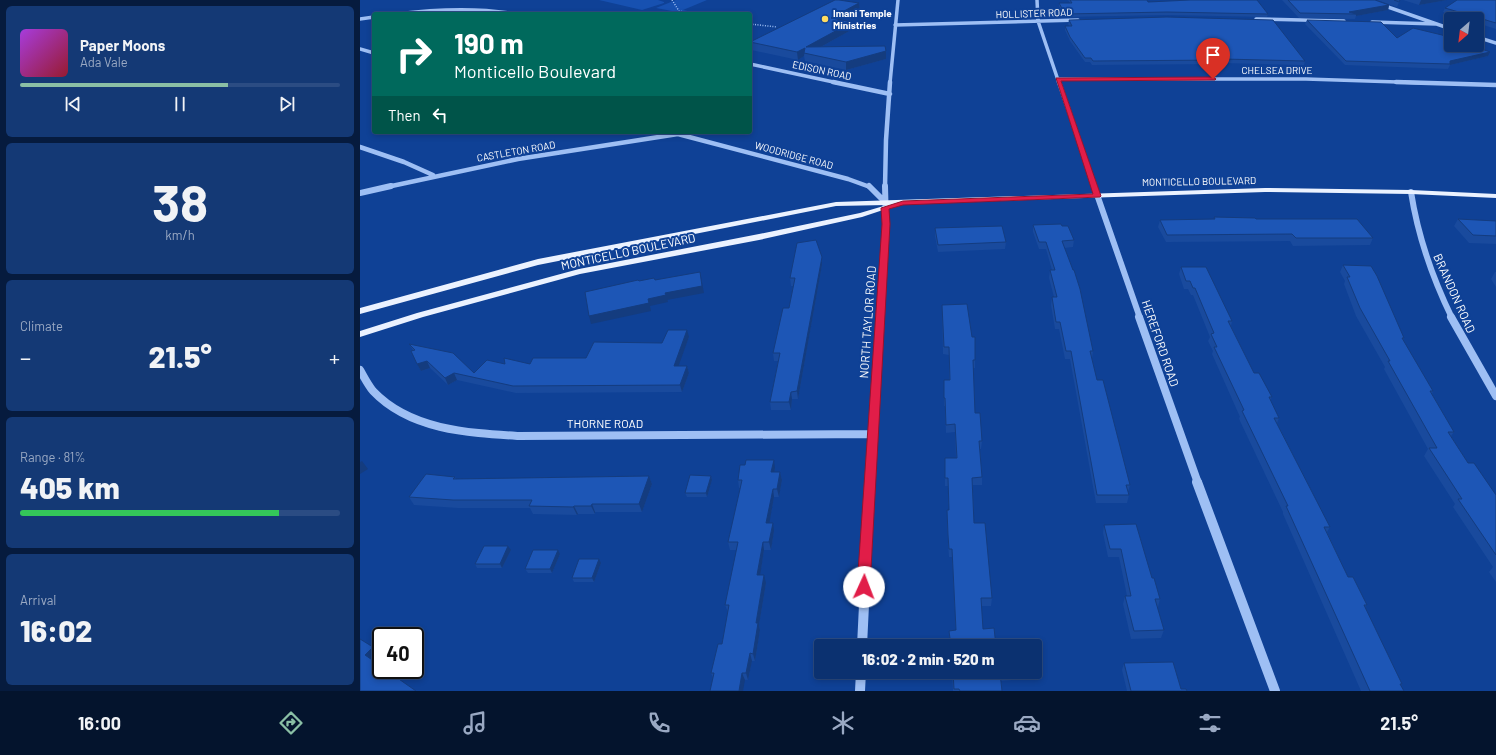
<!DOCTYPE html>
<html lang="en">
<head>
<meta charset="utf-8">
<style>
  body { margin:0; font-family:Barlow,sans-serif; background:#143975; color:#f1f3f6; height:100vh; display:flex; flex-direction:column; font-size:15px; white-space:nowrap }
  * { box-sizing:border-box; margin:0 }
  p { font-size:13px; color:#9aa9c3 }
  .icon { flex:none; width:22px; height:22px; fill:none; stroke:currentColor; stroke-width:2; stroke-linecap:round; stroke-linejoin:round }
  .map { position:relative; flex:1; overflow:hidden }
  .drawer { display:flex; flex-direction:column; gap:6px; padding:6px; background:#061b3e; width:360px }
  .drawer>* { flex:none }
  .guide { position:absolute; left:12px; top:12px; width:380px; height:122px; border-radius:4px; box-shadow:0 2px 6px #0003,0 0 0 1px #2b4c83; background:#00695c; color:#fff; overflow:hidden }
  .needle { width:26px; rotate:208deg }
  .controls { position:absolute; left:1084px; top:12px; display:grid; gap:8px }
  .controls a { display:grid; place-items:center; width:40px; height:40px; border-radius:4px; background:#0b3170; box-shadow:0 2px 6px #0003,0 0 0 1px #2b4c83; font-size:20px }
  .speed { position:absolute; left:12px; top:627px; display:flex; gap:8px; font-size:20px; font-weight:700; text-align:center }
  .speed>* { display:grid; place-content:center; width:52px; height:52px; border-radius:50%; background:#0b3170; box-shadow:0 2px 6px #0003,0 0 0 1px #2b4c83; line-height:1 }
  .speed .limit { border:2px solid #111; border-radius:6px; background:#fff; color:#111 }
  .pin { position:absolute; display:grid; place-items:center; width:34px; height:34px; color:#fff; margin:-41px -17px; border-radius:50% 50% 50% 0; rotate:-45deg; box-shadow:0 0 4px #0007 }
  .pin .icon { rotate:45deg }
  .me { position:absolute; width:44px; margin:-22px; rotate:2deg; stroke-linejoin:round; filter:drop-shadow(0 0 3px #0008) }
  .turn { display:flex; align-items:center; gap:14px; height:84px; padding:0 16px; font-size:18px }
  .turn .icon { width:52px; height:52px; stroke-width:2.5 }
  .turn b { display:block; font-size:28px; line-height:34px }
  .then { display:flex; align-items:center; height:38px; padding:0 16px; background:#0003; gap:8px; font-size:15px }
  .big { font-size:30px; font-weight:800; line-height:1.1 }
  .drawer .card { flex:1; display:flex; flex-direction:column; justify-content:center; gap:6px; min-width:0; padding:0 14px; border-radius:6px; background:#143975 }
  .drawer .dial { align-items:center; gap:0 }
  .dial b { font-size:52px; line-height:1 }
  .song { display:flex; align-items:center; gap:12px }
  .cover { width:48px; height:48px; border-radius:6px; background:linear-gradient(135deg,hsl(280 70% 55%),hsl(350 70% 35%)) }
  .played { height:4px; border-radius:2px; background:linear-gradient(90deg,#8abfa5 65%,#2b4c83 65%) }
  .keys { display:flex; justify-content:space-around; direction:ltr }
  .heat { display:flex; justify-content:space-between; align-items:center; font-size:22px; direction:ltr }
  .charge { height:6px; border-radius:3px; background:linear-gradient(90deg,#34c759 81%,#2b4c83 0) }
  .trip { position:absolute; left:454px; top:639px; width:228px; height:40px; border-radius:4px; background:#0b3170; box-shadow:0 2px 6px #0003,0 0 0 1px #2b4c83; font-weight:800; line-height:40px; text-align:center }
  .tab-bar { display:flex; height:64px; justify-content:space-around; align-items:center; background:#04142d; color:#9aa9c3 }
  .tab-bar .icon { width:28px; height:28px }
  .tab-bar .active { color:#8abfa5 }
  .tab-bar b { font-size:18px; color:#f1f3f6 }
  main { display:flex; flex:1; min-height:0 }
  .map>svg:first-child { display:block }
</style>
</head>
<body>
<main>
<section class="drawer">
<div class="card">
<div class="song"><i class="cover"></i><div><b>Paper Moons</b><p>Ada Vale</p></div></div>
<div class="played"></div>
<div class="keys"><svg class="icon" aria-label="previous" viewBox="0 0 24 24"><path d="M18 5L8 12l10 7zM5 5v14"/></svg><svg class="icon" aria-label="pause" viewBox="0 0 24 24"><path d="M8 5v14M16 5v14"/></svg><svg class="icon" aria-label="next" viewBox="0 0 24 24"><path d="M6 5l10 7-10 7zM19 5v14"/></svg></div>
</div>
<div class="card dial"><b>38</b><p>km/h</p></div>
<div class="card"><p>Climate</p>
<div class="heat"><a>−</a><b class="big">21.5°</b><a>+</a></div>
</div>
<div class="card"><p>Range · 81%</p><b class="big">405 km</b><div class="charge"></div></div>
<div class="card"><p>Arrival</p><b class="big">16:02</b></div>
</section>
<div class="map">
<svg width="1136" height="691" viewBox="0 0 1136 691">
  <rect width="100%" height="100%" fill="#0f4196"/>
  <path fill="#1751b1" d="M239,0H298L304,2V3L282,10Z
    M316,0H347L323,10L341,14H328L296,8Z"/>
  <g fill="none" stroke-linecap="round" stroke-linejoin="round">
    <path stroke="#9ebff4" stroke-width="1.5" stroke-dasharray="1 1.5" stroke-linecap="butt" d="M312,0L319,11L334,14
      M390,24L417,27"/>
    <path stroke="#9ebff4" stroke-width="3.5" d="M677,0L678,21L699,83
      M1008,0L1091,29
      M36,14C76,9 116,7 156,14
      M0,19L14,17
      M896,19L984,21
      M1012,22L1076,24
      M535,25L718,20
      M1117,37L1136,43
      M0,49L14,53
      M390,64L478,83
      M698,79H946L1068,83
      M530,83L538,0"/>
    <path stroke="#9ebff4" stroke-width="4.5" d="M473,82L530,94
      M699,82L735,187
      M1036,82L1136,85
      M314,133L488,179L510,187
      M0,147L44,162L73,175
      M27,187L158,159L318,134
      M525,187L526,140L530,82"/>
    <path stroke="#9ebff4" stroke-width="6" d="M509,186L525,202
      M734,186L780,318
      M1051,192C1058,237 1072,277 1092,318
      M0,193L31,186
      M520,318L526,224L525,186"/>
    <path stroke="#9ebff4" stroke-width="8" d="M779,317L838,483
      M1091,317L1136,396
      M0,370C4,377 8,385 13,391C50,430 108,433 159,436L513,434
      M510,483L520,317"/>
    <path stroke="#9ebff4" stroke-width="10" d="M837,482L915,691
      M502,646L510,482
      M500,691L501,672"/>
    <path fill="#ebf2ff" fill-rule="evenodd" d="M905,188L1051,190L1136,194V198L1051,194L905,192L541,204L502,217L399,240L220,274L63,317L0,337V331L57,313L219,269L399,234L500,213L527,205L476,206L178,265L0,314V308L178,259L476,202Z"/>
  </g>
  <path fill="#194a9d" d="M708,0H787L788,2L827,1V0H897L908,14L907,17L806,15L705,17L699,6V3H710Z
    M922,0H1015L1029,5L1028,10L996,16L995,19L939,18Z
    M1017,0H1040L1037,7Z
    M1043,0H1087L1059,5Z
    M1136,0V29L1117,23V19H1104L1083,12L1085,8Z
    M499,3L500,10L481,20L492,22L493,29L461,47L526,51V59L486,70L445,61L444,56L438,60L391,50L390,42Z
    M709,20L945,61L944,65L863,63V64L732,65L730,62H725L710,41L705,30V26H709L708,24Z
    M947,20L1037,38L1128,56L1090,65L1088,69L985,65L945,24Z
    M854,217L896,219L1013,238L1010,245L933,246L930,241L806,242L798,227L800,220L854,219Z
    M1098,219L1136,221V244L1109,243L1094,226Z
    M673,225L702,226L714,240L713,247L704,248L733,351L732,359L737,380L770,485L768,492L769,495L767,503H736L710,359H705L699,329H695L691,305L692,297H694L689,278L690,270H692L686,249H679L673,232Z
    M575,228L646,242L645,249L578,252L575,236Z
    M462,257V265L438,399H432L431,410H411L410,402L418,361H414L413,353L429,308L433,286H431L430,278Z
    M983,265L1044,338L1043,341L1073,391L1072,394L1094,432L1091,436L1108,463L1136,495V582L1129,572L1133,567L1093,507L1095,504L1064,456L1068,449L1024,369L1025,367L996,316L984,284L985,281L980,272Z
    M821,267L872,321L871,326L894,373L912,397L910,401L919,418L917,423L970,527L967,532L988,577L1007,605L1005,607L1042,684L1041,686L1044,691H1001L923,514V512L880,421L879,418L880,417L852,354L853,351L848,341L850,337L833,295H831L828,289H824L819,274Z
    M1135,272H1136V287L1131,279Z
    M582,305L615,360V368H613L615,413L622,441L621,449H620L622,477V485H613L614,523L632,598L631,606H621L623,629L636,646H590L589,631L596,630L592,557H589L588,543L587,518V510H589L588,486H585V458H596L595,432L586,433L585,406H584V380H589V355L583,354Z
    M329,337L318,366H327L329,373L322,392L156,393L97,380L88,385L70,368L61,371L57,364L53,350L49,344L114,373L145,364H170L226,358L302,343Z
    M415,468L414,472H420L422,480L419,497H414L409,523L414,531L411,550H404L400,575L406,583L399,625L400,630L395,661H392L388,680L353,678L351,673L362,644L368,612L365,605L377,550H370L368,542L381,488H379L378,480Z
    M289,476L292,484L282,512H235V514H218L217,515L173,514L170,508H98L54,505L49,497L95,477L96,479Z
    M351,476L352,480L347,497H327L325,493Z
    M744,525L792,578L800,599L798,607H797L804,630L801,638L771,639L763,604L765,596H767L759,557H748L743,533Z
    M151,550L142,568H117L115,564Z
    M200,554L192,573H168L165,569Z
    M241,563L234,582H214L212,578Z
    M764,663L821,689L827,691H767L762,670Z
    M592,672H653L652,680L641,681L642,691H593Z"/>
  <path fill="#143c7f" d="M1061,0H1087L1059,5Z
    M499,3L500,10L471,25V18Z
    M1029,5L1028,10L996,16V14L989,12Z
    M492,22L493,29L448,54L446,47Z
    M445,48L444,56L438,60L437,52Z
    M526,51V59L486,70V62Z
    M1130,52L1128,56L1090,65V61Z
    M462,257V265L438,399L437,391Z
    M340,272L344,293L307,300L305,293Z
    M306,295L308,302L290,306L291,311L231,324L229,316L288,299Z
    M327,330L329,337L316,373L314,366Z
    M67,361L70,368L61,371L57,364Z
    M327,366L329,373L322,392L320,385Z
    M94,373L97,380L88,385L85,378Z
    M431,392L432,399L431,410L429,402Z
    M414,460L415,468L413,480L411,472Z
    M2,461L8,469L0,474V462Z
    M420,472L422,480L419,497L417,489Z
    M289,476L292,484L282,512L279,504Z
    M351,476L352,480L347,497L346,493Z
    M413,489L414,497L408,531L406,523Z
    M232,504L235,512V514L231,506Z
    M214,506L218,514L217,515L213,507Z
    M413,523L414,531L411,550L409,542Z
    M403,542L404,550L399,583L397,575Z
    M148,546L151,550L142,568L140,564Z
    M198,550L200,554L192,573L190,569Z
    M239,559L241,563L234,582L232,578Z
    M404,575L406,583L399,625L400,630L395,661L393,654L396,623Z
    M13,647L20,655L11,663L5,655Z
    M390,653L392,661L388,680L386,673Z
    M382,673L385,680L383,691H379Z"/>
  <path fill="#1d56b6" stroke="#143c7f" d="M475,0H479L499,3L471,18L492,22L446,47L525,46L526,51L486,62L444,53L445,48L437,52L390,42Z
    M710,0H787L788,2L830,0H897L908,14L807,12L705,14L699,3H712Z
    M928,0H1015L1029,5L989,12L996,14L940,13Z
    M1034,0H1040L1039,2Z
    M1097,0H1136V23L1085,8Z
    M807,17L913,20L945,61L863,59L864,60L733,61L731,58H725L710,37L705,26H712L709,20Z
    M947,20L1021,22L1037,38L1053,28L1082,35L1091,38V45H1111L1130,52L1090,61V64L986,61Z
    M854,217L895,218L896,219H997L1013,238H936L932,234L807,235L800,220L855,219Z
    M1098,219L1136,221V236L1113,235Z
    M701,224L702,226H708L714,240L702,241L713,270H714L720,289L733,351H730L737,380H743L770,485H766L769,495H737L711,351H706L700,322H696L692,297H697L690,270H695L686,242H679L673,225Z
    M642,226L646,242L578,245L575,228Z
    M456,240L462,257L437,391L431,392L429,402H410L420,353H413L423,308H429L435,278H430L437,243Z
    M983,265L1011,266L1017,276L1044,338H1042L1073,391H1070L1094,432H1088L1108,463H1114L1136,495V555L1098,499H1102L1069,448H1077L1028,361H1030L1000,308L987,277H990Z
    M821,267H846L872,321H868L894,373H899L912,397H909L919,418H914L970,527H964L988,577H993L1007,605H1004L1042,684H1040L1044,691H1010L926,506H928L883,413L882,411L884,410L854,347H857L851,334L854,333L835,288H833L830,281H826Z
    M340,272L342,286L305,293L306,295L288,299L289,303L229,316L225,292L278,280L279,281L294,278L295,280Z
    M607,304L612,337H615V360H613L615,413H620L622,441H619L622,477L612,478L614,523H625L632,598H621L623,629L634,628L636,646H591L589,631L596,630L592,549H589L588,535L587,510H589L588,478H585V458H597L595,424L586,425L585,398H584V380H590L589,347H584L582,305Z
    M308,330H327L314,366H327L320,385L153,386L94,373L85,378L67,361L57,364L51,351L55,350L49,344L93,353L114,373L127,360L145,364L144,358L170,364L173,358H226L234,342L302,343Z
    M386,460H414L411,472H420L417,489H413L406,523H413L409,542H403L397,575H404L396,623H398L393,654L390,653L386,673H382L379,691H350L354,673H351L358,644H362L369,605H365L378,542H368L380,489L382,480H378L380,465H385Z
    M66,474L95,477L93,479L289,476L279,504H232L231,506H214L213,507L169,506L172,500H93L49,497Z
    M330,475L351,476L346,493H325Z
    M776,524L792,578H794L800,599H795L804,630L774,631L765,596H771L761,549H750L744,525Z
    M124,546H148L140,564H115Z
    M173,550H198L190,569H165Z
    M219,559H239L232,578H212Z
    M0,639L13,647L5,655L21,666V670H26L56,691H0Z
    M813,662L821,689H826L827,691H771L764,663Z
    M593,672H653L640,673L642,691H600L599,689H594Z"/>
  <path fill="#e11d48" stroke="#92132f" d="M853,77L856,79L855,80L701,81L741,196L740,197L543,205L529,209L530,224L510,587L508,591L504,593L499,591L497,587L522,224L521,208L543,201L733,194L696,78Z"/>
  <circle fill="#ffdc61" stroke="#0f4196" stroke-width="1.5" cx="465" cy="19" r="4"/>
  <g text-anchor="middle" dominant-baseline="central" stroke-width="4" stroke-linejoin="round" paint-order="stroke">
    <g font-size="10" font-weight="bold" fill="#fff" stroke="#0f4196" text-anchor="start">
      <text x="473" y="13">Imani Temple<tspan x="473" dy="12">Ministries</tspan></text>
    </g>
    <g font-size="10" fill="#fff" stroke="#0f4196">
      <text transform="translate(674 13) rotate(-2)">HOLLISTER ROAD</text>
      <text transform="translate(462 70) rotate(12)">EDISON ROAD</text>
      <text x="917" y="70">CHELSEA DRIVE</text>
      <text transform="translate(156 151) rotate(-10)">CASTLETON ROAD</text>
      <text transform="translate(434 155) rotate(15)">WOODRIDGE ROAD</text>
      <text transform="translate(839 181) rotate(-1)">MONTICELLO BOULEVARD</text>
    </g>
    <g font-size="12" fill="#fff" stroke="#0f4196">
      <text transform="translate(268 251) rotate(-12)">MONTICELLO BOULEVARD</text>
      <text transform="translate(1095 293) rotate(66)">BRANDON ROAD</text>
      <text transform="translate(507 322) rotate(-86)">NORTH TAYLOR ROAD</text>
      <text transform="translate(801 343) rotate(71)">HEREFORD ROAD</text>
      <text x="245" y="423">THORNE ROAD</text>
    </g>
  </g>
</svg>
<div class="controls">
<a><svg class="needle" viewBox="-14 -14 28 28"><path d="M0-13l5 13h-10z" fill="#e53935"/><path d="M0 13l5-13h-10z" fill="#9aa9c3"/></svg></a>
</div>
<div class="speed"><div class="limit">40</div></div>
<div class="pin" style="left:853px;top:79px;background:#d93025"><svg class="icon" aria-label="arrive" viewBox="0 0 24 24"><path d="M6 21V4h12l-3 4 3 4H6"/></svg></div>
<svg class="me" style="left:504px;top:587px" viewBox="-20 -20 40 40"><circle r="19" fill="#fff"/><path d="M0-13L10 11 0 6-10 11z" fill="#e11d48"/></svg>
<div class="trip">16:02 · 2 min · 520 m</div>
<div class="guide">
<div class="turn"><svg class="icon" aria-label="right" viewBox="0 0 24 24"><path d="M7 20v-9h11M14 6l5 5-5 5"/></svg><div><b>190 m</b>Monticello Boulevard</div></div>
<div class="then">Then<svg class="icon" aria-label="left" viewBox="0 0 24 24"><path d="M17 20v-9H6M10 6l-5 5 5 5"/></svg></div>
</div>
</div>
</main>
<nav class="tab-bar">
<b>16:00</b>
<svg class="icon active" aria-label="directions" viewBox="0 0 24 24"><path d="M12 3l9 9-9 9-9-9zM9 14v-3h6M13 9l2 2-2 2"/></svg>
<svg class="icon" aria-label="music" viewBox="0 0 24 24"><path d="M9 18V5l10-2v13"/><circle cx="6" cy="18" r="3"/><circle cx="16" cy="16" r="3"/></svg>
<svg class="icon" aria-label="phone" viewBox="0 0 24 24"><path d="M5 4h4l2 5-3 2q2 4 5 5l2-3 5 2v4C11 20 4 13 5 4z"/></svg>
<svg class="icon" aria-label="climate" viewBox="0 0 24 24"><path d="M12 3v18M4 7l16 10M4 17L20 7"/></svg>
<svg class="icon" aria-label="car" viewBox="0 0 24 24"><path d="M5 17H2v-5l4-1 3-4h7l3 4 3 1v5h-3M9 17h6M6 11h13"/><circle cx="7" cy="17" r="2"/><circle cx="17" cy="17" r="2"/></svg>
<svg class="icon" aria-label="filters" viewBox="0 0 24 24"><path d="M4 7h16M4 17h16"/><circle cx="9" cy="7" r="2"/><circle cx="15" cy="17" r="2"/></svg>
<b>21.5°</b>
</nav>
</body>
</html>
